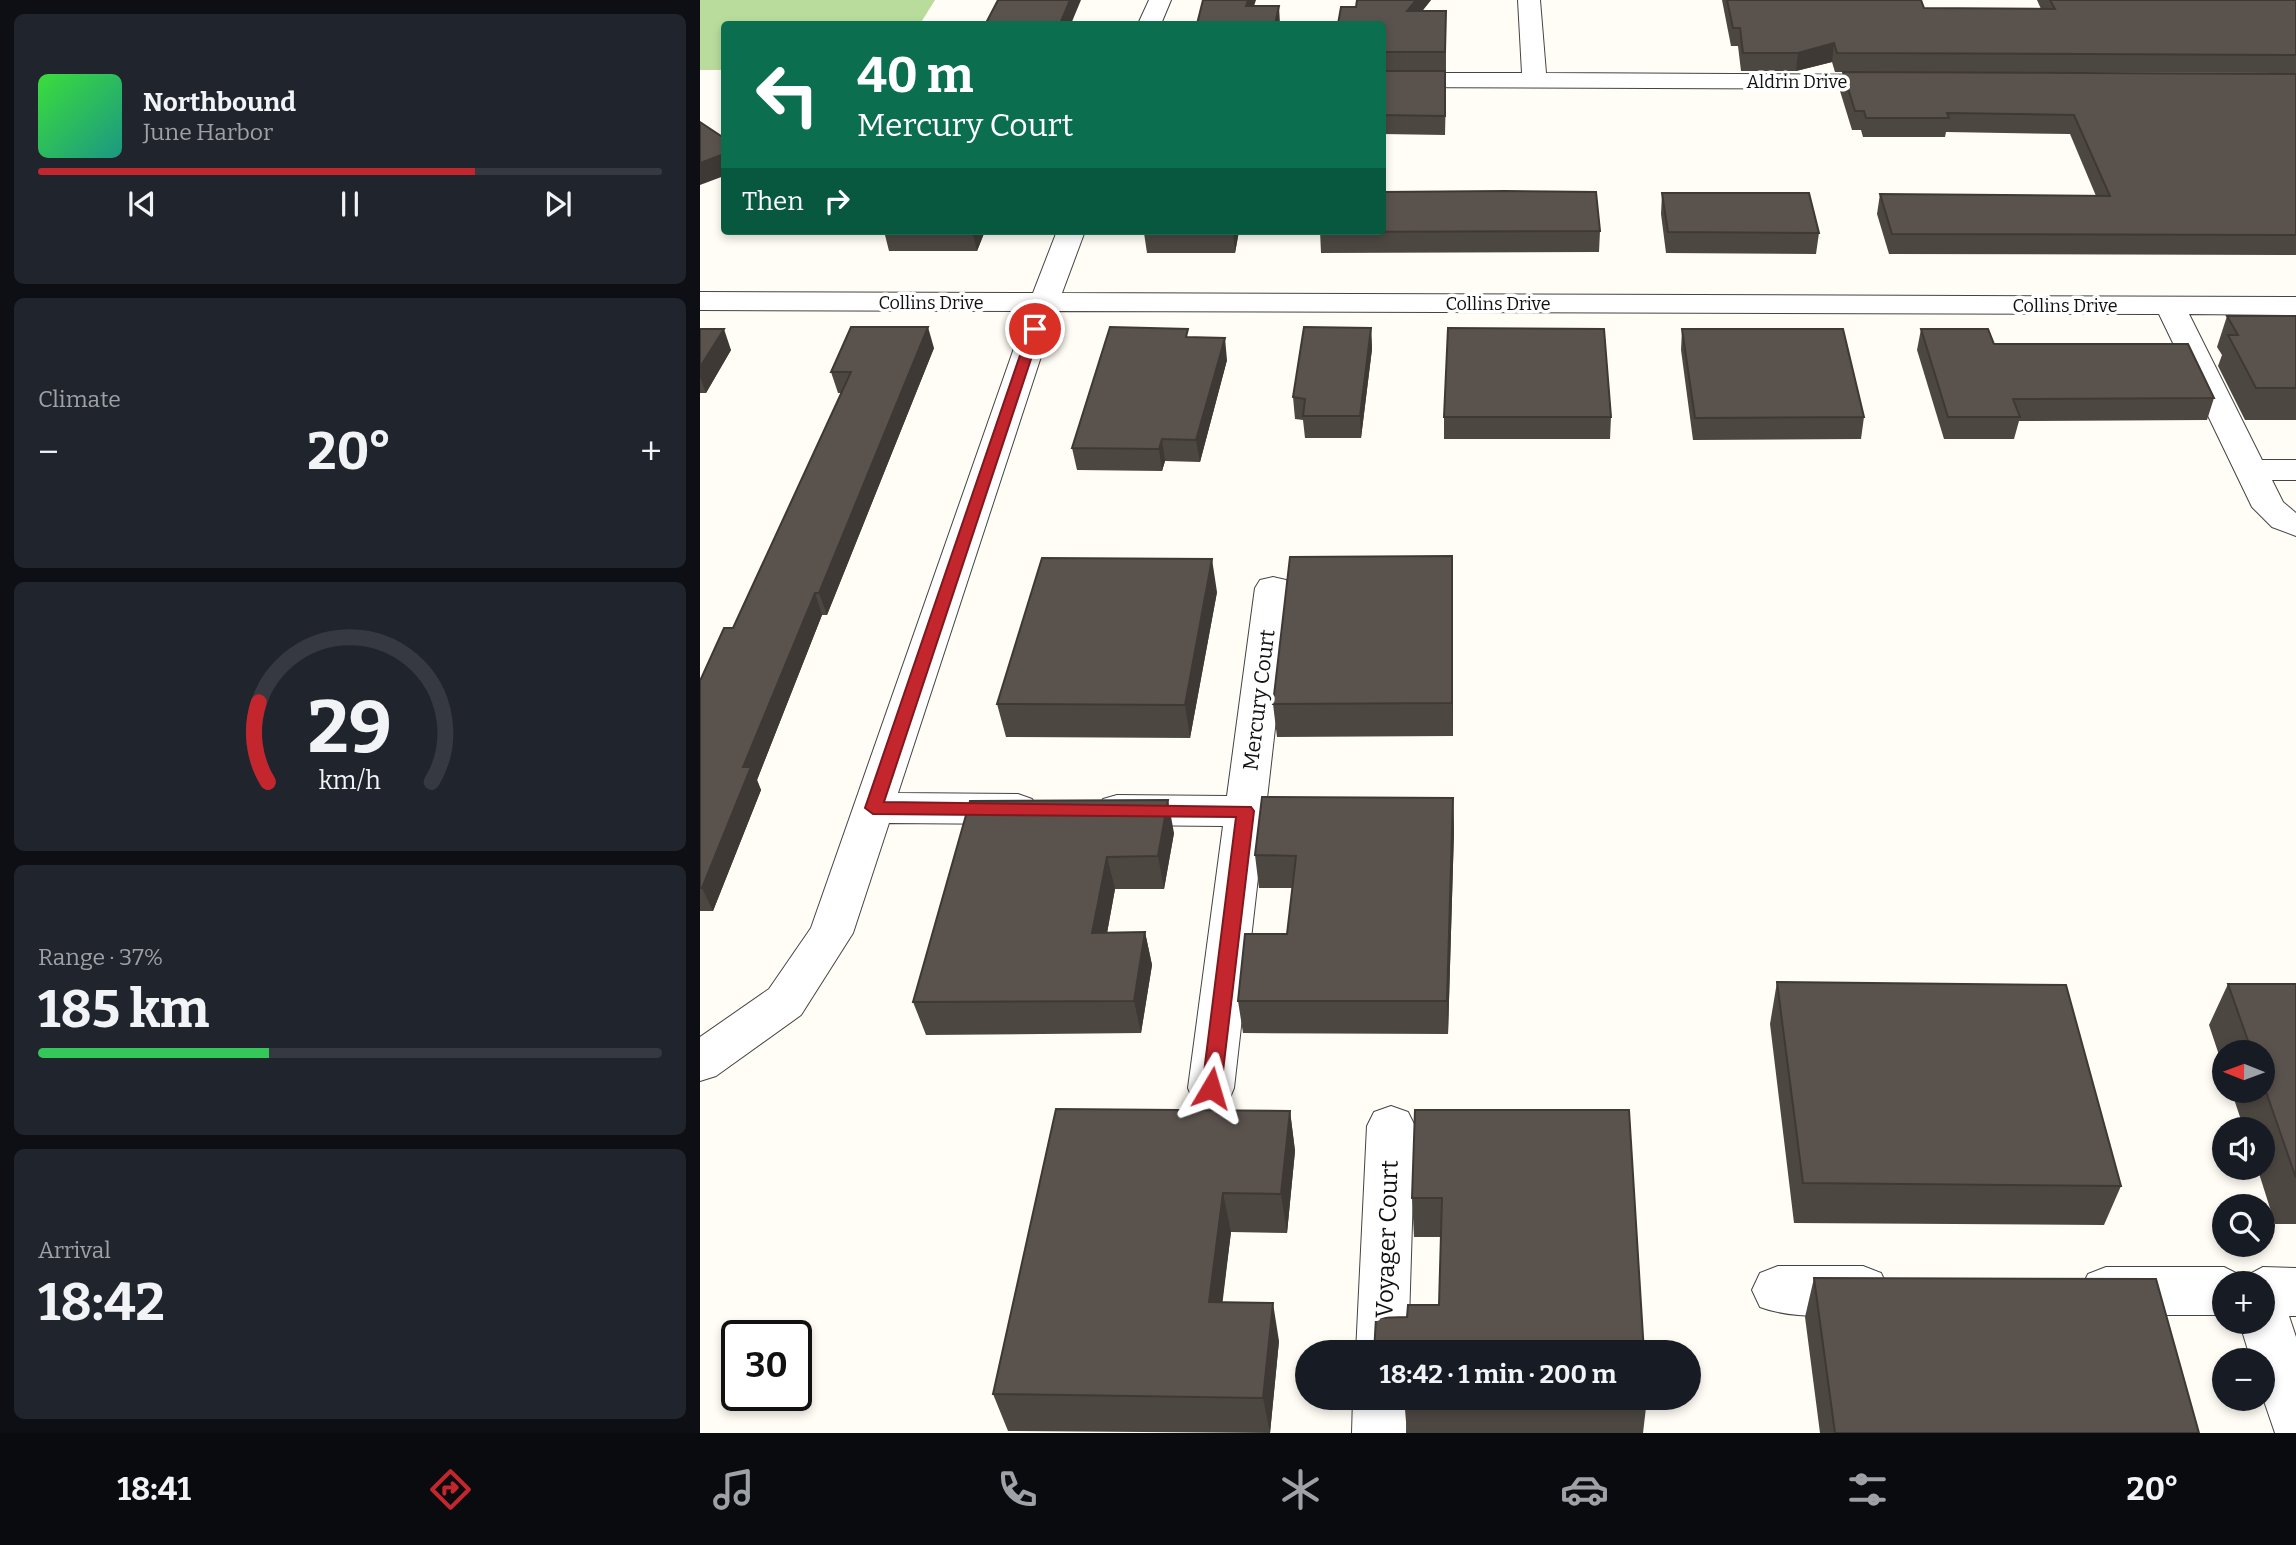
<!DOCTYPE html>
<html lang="en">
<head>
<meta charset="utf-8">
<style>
  body { margin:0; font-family:Bitter,serif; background:#20242c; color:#f1f3f6; height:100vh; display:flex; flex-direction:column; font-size:26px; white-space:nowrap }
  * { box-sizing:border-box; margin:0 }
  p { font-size:23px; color:#9ea1a6 }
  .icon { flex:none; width:38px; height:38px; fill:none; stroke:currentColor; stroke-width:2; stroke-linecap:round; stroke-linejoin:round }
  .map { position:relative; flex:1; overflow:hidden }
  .sheet { display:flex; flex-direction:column; gap:14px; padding:14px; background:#0d0f14; width:700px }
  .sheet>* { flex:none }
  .banner { position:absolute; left:21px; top:21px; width:665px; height:214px; border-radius:7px; box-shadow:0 4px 10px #0003; background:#0b6e4f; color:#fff; overflow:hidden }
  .needle { width:46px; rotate:271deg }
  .controls { position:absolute; left:1512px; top:1040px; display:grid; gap:14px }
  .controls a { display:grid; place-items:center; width:63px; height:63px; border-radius:50%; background:#171b24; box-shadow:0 4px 10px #0003; font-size:35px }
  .speed { position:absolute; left:21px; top:1320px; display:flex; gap:14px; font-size:35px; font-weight:700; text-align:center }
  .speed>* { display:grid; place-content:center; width:91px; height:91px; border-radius:50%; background:#171b24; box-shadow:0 4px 10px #0003; line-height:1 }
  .speed .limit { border:4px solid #111; border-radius:10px; background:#fff; color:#111 }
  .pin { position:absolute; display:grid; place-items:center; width:60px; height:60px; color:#fff; margin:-30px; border:4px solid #fff; border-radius:50%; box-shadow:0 2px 7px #0007 }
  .me { position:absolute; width:77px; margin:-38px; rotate:7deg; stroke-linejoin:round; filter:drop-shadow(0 0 5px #0008) }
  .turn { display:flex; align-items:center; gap:24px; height:147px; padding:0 21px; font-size:32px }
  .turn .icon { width:91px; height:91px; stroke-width:2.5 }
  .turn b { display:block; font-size:49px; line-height:60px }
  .then { display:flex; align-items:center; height:66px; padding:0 21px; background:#0003; gap:14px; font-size:26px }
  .big { font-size:52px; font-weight:700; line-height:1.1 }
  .sheet .widget { flex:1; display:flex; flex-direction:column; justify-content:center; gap:10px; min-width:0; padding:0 24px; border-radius:10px; background:#20242c }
  .sheet .dial { align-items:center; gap:0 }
  .dial svg { height:182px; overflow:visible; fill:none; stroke:#363941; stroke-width:7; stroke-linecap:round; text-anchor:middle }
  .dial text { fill:#f1f3f6; stroke:none }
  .song { display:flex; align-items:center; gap:21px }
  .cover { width:84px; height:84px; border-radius:10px; background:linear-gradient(135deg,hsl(120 70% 55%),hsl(170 70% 35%)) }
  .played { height:7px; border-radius:4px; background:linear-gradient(90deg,#c4262e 70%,#363941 70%) }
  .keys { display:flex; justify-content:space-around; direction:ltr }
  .heat { display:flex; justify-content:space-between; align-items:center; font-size:38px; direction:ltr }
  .charge { height:10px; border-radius:5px; background:linear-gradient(90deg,#34c759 37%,#363941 0) }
  .trip { position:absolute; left:595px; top:1340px; width:406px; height:70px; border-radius:35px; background:#171b24; box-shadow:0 4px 10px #0003; font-weight:700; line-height:70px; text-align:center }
  .tabs { display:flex; height:112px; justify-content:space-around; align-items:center; background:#090b0e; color:#9ea1a6 }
  .tabs .icon { width:49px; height:49px }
  .tabs .on { color:#c4262e }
  .tabs b { font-size:32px; color:#f1f3f6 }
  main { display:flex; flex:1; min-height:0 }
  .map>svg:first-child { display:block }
</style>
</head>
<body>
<main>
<section class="sheet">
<div class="widget">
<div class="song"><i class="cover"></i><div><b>Northbound</b><p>June Harbor</p></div></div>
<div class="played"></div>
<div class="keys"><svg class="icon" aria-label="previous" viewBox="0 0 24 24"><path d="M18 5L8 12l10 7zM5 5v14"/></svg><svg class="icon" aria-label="pause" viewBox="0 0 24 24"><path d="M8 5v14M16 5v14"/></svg><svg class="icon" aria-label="next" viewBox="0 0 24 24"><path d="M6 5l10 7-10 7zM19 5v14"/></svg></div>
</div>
<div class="widget"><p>Climate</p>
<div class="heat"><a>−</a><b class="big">20°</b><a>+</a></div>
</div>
<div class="widget dial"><svg viewBox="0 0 100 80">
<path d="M14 69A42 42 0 1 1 86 69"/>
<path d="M14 69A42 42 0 0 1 10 34" stroke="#c4262e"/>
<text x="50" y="56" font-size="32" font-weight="700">29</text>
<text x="50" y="72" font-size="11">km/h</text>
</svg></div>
<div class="widget"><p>Range · 37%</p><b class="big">185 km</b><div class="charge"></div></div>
<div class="widget"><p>Arrival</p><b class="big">18:42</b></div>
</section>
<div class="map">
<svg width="1596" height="1433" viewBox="0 0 1596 1433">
  <rect width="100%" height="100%" fill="#fffdf5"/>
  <path fill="#b9dc9c" d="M0,0H235L220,24H24V70H0Z"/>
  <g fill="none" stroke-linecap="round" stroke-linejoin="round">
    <g stroke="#444" stroke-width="2">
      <path id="minor" d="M449,0H471L461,24H438Z
        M818,0H840L846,73L1195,75L1204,77L1207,82L1204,87L1195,89L682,87V73H822Z
        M357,231H385L362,293L1596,297V315L1489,314L1562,460H1596V480H1572L1583,502L1596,513V536L1572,527L1552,507L1459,314L356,311L198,793L318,794L332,799L338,809L332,819L318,824L189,823L153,933L101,1015L16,1076L0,1081V1037L69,989L111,928L327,311L0,310V292L333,293Z
        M573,577L586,580L591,588L534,1088L528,1102L511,1108L494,1102L488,1088L523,826L417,825L403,821L397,810L403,799L417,795L527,796L555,588L560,580Z
        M691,1106L708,1112L715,1126L708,1353H656L667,1126L674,1112Z
        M1078,1266H1163L1181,1273L1189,1290L1181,1307C1150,1319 1091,1319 1060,1307L1052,1290L1060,1273Z
        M1406,1267H1524L1544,1277L1563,1267L1596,1268V1316H1589L1596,1337V1433H1575L1563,1398V1360H1551L1539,1321H1563V1283H1524V1315H1406L1388,1308L1380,1291L1388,1274Z
        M653,1398H707L706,1433H652Z"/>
    </g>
    <use href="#minor" fill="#fff" fill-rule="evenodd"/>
  </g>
  <path fill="#4d4742" d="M731,0L722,11L746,29V70H682V24Z
    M1022,0H1221L1224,8L1341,9L1337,0H1596V73L1135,72L1132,62L1096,71H1041L1038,46H1031Z
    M682,71L746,90L745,135L682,134Z
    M1143,72L1596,74V255L1189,254L1177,214L1180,194L1396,196L1370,134L1246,132L1245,137H1163L1161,130H1152L1140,91Z
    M962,193L1119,233L1116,254L966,253L961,214Z
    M184,231H285L277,251H189Z
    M539,231L535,253H447L444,233Z
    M620,231H900L899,252L621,253Z
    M1527,316H1596V420H1545L1518,366L1522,355L1517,347Z
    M671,328L672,349L661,438H605L603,420L595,419L593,397Z
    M0,329L31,350L6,393H0Z
    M982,329L1164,417L1161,439L993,440L981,350Z
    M1221,329L1294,344L1514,398L1507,420L1319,421L1314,439H1244L1217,350Z
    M490,337L527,360L500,462L465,461L462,471L377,470L372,448Z
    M234,348L127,615H122L57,780L61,790L13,911H0V681L33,628L141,393H138L131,372Z
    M744,417H911L910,439H744Z
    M753,588V736L577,737L573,704Z
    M517,592L490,738L306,737L297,704Z
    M753,798L754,831L748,1034L543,1033L538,1001L587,934L592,888H559L555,855Z
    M270,801L474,833L464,889H415L407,933L445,932L452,965L441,1033L226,1035L213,1002Z
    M1077,982L1421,1186L1404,1225L1094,1223L1070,1024Z
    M1528,984H1596V1224H1575L1557,1167H1563V1129H1544L1531,1090H1563V1052H1524V1070L1509,1025Z
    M715,1110L944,1353L707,1317L739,1305L741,1237H714L712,1198Z
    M590,1111L595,1151L587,1233L531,1232L522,1302L579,1341L570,1433L308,1431L293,1394Z
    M1114,1278L1499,1433H1120L1105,1317Z
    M704,1398L947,1399L943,1433H707Z"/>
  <path fill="#3f3936" d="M370,0H381L371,24H360Z
    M548,0H556L548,24L546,6Z
    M716,0H731L708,29L707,11Z
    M579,6L580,24H575Z
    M1134,43L1132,62L1096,71L1098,53Z
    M24,154V176L0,185V163Z
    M272,231H285L277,251Z
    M533,231H539L535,253L533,233Z
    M228,327L234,348L127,615L119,593Z
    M671,328L672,349L661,438L660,416Z
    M24,329L31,350L6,393L0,377V367Z
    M525,338L527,360L500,462L496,440Z
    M462,439L465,461L462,471L459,449Z
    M752,556L753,588V736L752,703Z
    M512,559L517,592L490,738L485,705Z
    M115,593L122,615L57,780L61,790L13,911L2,888L43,767Z
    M753,798L754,831L748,1034L747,1001Z
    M468,800L474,833L464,889L458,856Z
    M407,857L415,889L401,966L392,933Z
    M445,932L452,965L441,1033L434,1001Z
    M590,1111L595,1151L587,1233L581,1194Z
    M523,1193L531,1232L518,1340L509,1302Z
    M573,1303L579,1341L570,1433L563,1398Z"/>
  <path fill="#5a524d" stroke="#3f3936" stroke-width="2" d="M298,0H370L360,24H290V23H286Z
    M503,0H548L546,6H579L575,24H497Z
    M657,0H716L707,11H746L745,52H682V24H638L641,7H656Z
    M1027,0H1221L1224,8L1355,9L1350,0H1596V55L1137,53L1134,43L1098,53H1043L1040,28H1033Z
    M682,71H745V116L682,115Z
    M1143,72L1596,74V235L1192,234L1180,194L1410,196L1374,115L1247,113L1249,118H1166L1164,111H1155Z
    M0,122L24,138V154L0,163Z
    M805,191L896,192L900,231L620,232V231H682V192Z
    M962,193H1109L1119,233L968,232Z
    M444,231H533V233H444Z
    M1527,316H1596V388H1556L1528,335H1538Z
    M151,327H228L119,593H115L43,767H51L2,888H0V681L24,628H33L151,372H131Z
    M410,327L488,329L486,337L525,338L496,440L462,439L459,449L372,448Z
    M604,327L671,328L660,416H603L605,399L593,397Z
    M748,328L904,329L911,417H744Z
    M0,329H24L0,367Z
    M982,329H1143L1164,417L995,418Z
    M1221,329H1288L1294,344H1488L1514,398L1313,399L1320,417H1248Z
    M752,556V703L573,704L590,557Z
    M342,558L512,559L485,705L297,704Z
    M562,797L753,798L747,1001H538L545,934H587L596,856L555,855Z
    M468,800L458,856L407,857L392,933L445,932L434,1001L213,1002L270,801Z
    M1077,982L1366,985L1421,1186L1103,1183Z
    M1528,984H1596V1178L1563,1083V1052H1552Z
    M356,1109L590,1111L581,1194L523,1193L509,1302L573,1303L563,1398L293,1394Z
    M715,1110H929L944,1353H674L676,1318L707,1317L708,1305H739L742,1198H712Z
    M1114,1278L1456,1279L1499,1433H1135Z
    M704,1398H947V1399H704Z"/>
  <path fill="#c4262e" stroke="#7f191e" stroke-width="2" d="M335,325L341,329L184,802L551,807L554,811L521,1088L518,1093H505L502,1088L536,817L173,814L165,808L329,329Z"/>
  <g text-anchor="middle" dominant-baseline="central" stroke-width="7" stroke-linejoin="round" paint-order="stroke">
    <g font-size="18" fill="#111" stroke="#fff">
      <text x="1097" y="82">Aldrin Drive</text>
      <text x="231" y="303">Collins Drive</text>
      <text x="798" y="304">Collins Drive</text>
      <text x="1365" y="306">Collins Drive</text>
    </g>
    <g font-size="21" fill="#111" stroke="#fff">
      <text transform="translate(559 700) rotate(-83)">Mercury Court</text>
    </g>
    <g font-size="24" fill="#111" stroke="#fff">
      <text transform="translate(687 1239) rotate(-88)">Voyager Court</text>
    </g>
  </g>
</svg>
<div class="controls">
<a><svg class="needle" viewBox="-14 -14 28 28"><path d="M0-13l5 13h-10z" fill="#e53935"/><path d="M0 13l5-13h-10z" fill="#9ea1a6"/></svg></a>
<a><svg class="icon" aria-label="sound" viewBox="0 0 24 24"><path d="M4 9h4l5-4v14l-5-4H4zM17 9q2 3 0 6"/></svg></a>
<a><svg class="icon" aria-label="search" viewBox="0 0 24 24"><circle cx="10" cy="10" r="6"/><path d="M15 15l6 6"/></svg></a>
<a>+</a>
<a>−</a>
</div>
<div class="speed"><div class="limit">30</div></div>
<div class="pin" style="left:335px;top:329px;background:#d93025"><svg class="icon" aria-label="arrive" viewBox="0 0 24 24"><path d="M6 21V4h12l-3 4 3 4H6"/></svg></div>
<svg class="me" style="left:511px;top:1088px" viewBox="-20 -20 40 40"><path d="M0-17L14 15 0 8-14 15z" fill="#c4262e" stroke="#fff" stroke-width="4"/></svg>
<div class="trip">18:42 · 1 min · 200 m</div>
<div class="banner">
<div class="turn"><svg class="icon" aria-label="left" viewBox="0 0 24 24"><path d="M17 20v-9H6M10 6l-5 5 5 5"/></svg><div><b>40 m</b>Mercury Court</div></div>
<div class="then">Then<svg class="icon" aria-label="right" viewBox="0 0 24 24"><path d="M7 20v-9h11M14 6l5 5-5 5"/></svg></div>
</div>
</div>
</main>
<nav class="tabs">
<b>18:41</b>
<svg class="icon on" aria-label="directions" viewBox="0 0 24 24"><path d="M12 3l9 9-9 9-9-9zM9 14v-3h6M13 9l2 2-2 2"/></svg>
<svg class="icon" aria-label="music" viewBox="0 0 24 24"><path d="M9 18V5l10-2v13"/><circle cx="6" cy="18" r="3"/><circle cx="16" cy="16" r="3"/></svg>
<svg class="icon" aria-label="phone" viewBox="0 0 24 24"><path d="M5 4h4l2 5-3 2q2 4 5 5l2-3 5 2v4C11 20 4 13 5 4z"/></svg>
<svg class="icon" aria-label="climate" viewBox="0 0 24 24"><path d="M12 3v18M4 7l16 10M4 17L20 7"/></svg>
<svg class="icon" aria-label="car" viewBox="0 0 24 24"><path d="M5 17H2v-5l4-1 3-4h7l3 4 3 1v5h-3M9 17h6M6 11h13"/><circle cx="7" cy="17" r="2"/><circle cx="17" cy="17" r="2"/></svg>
<svg class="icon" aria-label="filters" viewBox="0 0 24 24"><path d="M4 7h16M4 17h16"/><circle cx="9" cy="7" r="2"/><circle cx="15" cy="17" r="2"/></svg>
<b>20°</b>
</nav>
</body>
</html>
